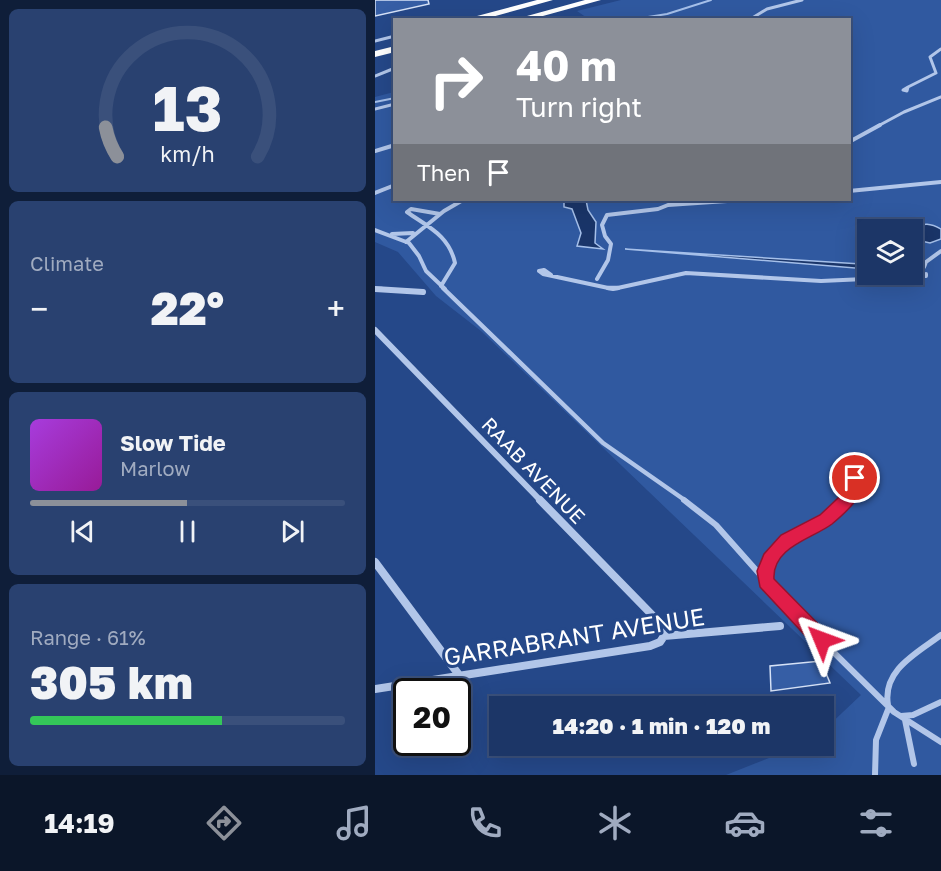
<!DOCTYPE html>
<html lang="en">
<head>
<meta charset="utf-8">
<style>
  body { margin:0; font-family:"Golos Text",sans-serif; background:#294170; color:#f1f3f6; height:100vh; display:flex; flex-direction:column; font-size:22px; white-space:nowrap }
  * { box-sizing:border-box; margin:0 }
  p { font-size:20px; color:#a0abc0 }
  .icon { flex:none; width:33px; height:33px; fill:none; stroke:currentColor; stroke-width:2; stroke-linecap:round; stroke-linejoin:round }
  .map { position:relative; flex:1; overflow:hidden }
  .sheet { display:flex; flex-direction:column; gap:9px; padding:9px; background:#0f1e39; width:375px }
  .sheet>* { flex:none }
  .banner { position:absolute; left:18px; top:18px; width:458px; height:183px; border-radius:0px; box-shadow:0 6px 24px #0002,0 0 0 2px #3a507b; background:#8c9099; color:#fff; overflow:hidden }
  .buttons { position:absolute; left:482px; top:219px; display:grid; gap:12px }
  .buttons a { display:grid; place-items:center; width:66px; height:66px; border-radius:0px; background:#1c3667; box-shadow:0 6px 24px #0002,0 0 0 2px #3a507b; font-size:30px }
  .speed { position:absolute; left:18px; top:678px; display:flex; gap:12px; font-size:30px; font-weight:700; text-align:center }
  .speed>* { display:grid; place-content:center; width:78px; height:78px; border-radius:50%; background:#1c3667; box-shadow:0 6px 24px #0002,0 0 0 2px #3a507b; line-height:1 }
  .speed .limit { border:3px solid #111; border-radius:9px; background:#fff; color:#111 }
  .pin { position:absolute; display:grid; place-items:center; width:51px; height:51px; color:#fff; margin:-26px; border:3px solid #fff; border-radius:50%; box-shadow:0 2px 6px #0007 }
  .me { position:absolute; width:66px; margin:-33px; rotate:314deg; stroke-linejoin:round; filter:drop-shadow(0 0 4px #0008) }
  .turn { display:flex; align-items:center; gap:21px; height:126px; padding:0 24px; font-size:27px }
  .turn .icon { width:78px; height:78px; stroke-width:2.5 }
  .turn b { display:block; font-size:42px; line-height:51px }
  .then { display:flex; align-items:center; height:57px; padding:0 24px; background:#0003; gap:12px; font-size:22px }
  .big { font-size:45px; font-weight:800; line-height:1.1 }
  .sheet .tile { flex:1; display:flex; flex-direction:column; justify-content:center; gap:9px; min-width:0; padding:0 21px; border-radius:9px; background:#294170 }
  .sheet .dial { align-items:center; gap:0 }
  .dial svg { height:156px; overflow:visible; fill:none; stroke:#3a507b; stroke-width:7; stroke-linecap:round; text-anchor:middle }
  .dial text { fill:#f1f3f6; stroke:none }
  .song { display:flex; align-items:center; gap:18px }
  .cover { width:72px; height:72px; border-radius:9px; background:linear-gradient(135deg,hsl(280 70% 55%),hsl(300 70% 35%)) }
  .played { height:6px; border-radius:3px; background:linear-gradient(90deg,#8c9099 50%,#3a507b 50%) }
  .keys { display:flex; justify-content:space-around; direction:ltr }
  .heat { display:flex; justify-content:space-between; align-items:center; font-size:33px; direction:ltr }
  .charge { height:9px; border-radius:4px; background:linear-gradient(90deg,#34c759 61%,#3a507b 0) }
  .trip { position:absolute; left:114px; top:696px; width:345px; height:60px; border-radius:0px; background:#1c3667; box-shadow:0 6px 24px #0002,0 0 0 2px #3a507b; font-weight:800; line-height:60px; text-align:center }
  .tab-bar { display:flex; height:96px; justify-content:space-around; align-items:center; background:#0b1629; color:#a0abc0 }
  .tab-bar .icon { width:42px; height:42px }
  .tab-bar .on { color:#8c9099 }
  .tab-bar b { font-size:27px; color:#f1f3f6 }
  main { display:flex; flex:1; min-height:0 }
  .map>svg:first-child { display:block }
</style>
</head>
<body>
<main>
<section class="sheet">
<div class="tile dial"><svg viewBox="0 0 100 80">
<path d="M14 69A42 42 0 1 1 86 69"/>
<path d="M14 69A42 42 0 0 1 8 54" stroke="#8c9099"/>
<text x="50" y="56" font-size="32" font-weight="700">13</text>
<text x="50" y="72" font-size="11">km/h</text>
</svg></div>
<div class="tile"><p>Climate</p>
<div class="heat"><a>−</a><b class="big">22°</b><a>+</a></div>
</div>
<div class="tile">
<div class="song"><i class="cover"></i><div><b>Slow Tide</b><p>Marlow</p></div></div>
<div class="played"></div>
<div class="keys"><svg class="icon" aria-label="previous" viewBox="0 0 24 24"><path d="M18 5L8 12l10 7zM5 5v14"/></svg><svg class="icon" aria-label="pause" viewBox="0 0 24 24"><path d="M8 5v14M16 5v14"/></svg><svg class="icon" aria-label="next" viewBox="0 0 24 24"><path d="M6 5l10 7-10 7zM19 5v14"/></svg></div>
</div>
<div class="tile"><p>Range · 61%</p><b class="big">305 km</b><div class="charge"></div></div>
</section>
<div class="map">
<svg width="566" height="775" viewBox="0 0 566 775">
  <rect width="100%" height="100%" fill="#254889"/>
  <path fill="#3059a0" fill-rule="evenodd" d="M246,0H566V775H351L424,746H448L449,730L486,695L106,331L61,296L23,252L0,242V97L19,92L20,200H474V20H215L202,11ZM492,230H537V274H492Z"/>
  <path fill="#1a3569" stroke="#a6c0ea" stroke-width="1.5" d="M189,200H211L213,210L221,222L220,243L228,249L202,246L206,233L197,209L189,207Z
    M497,223C507,224 517,229 527,228C544,228 548,219 566,229V239L555,243L537,239V230L493,229L494,224Z
    M250,249L486,264L492,265V269Z"/>
  <g fill="none" stroke-linecap="round" stroke-linejoin="round">
    <path stroke="#a6c0ea" stroke-width="2" d="M254,20L292,14L336,0
      M0,102L20,98"/>
  </g>
  <path fill="#365ea5" stroke="#d6e2f7" stroke-width="1.5" d="M0,0H53L54,4L0,16Z
    M446,661L455,683L396,691L395,666Z"/>
  <g fill="none" stroke-linecap="round" stroke-linejoin="round">
    <path stroke="#b2c6e9" stroke-width="3" d="M374,20L392,9L427,0
      M0,41L20,36
      M0,76L20,68
      M533,87L532,91L528,90Z
      M533,87L561,73L555,57L566,49
      M0,109L20,104
      M503,126L529,112L566,97"/>
    <path stroke="#b2c6e9" stroke-width="4" d="M474,142L505,125
      M0,151L20,145
      M474,191L566,182
      M0,193L20,185
      M65,214L36,209L32,212C53,227 74,235 80,263L66,286
      M0,230L34,243L44,256L51,271L70,289
      M17,234L38,233
      M31,242L69,211L88,200
      M549,267L551,262L566,251
      M176,275L169,270L164,271L168,274L238,289L311,273L446,281L512,278L528,275L551,276V274
      M222,279L233,260L236,244L230,236L227,225L232,215L283,209L293,205L367,200"/>
    <path stroke="#b2c6e9" stroke-width="4.5" d="M68,288L228,443L311,501
      M233,288H243
      M471,501L476,495L480,479"/>
    <path stroke="#b2c6e9" stroke-width="6" d="M309,500L341,525L422,616L519,712L566,742
      M391,580L394,562L403,548L465,508L472,500
      M513,705C507,670 542,653 566,635
      M526,716L538,715L566,702
      M530,720L539,764
      M500,775L501,740L514,707"/>
    <path stroke="#b2c6e9" stroke-width="4.5" d="M0,289H7"/>
    <path stroke="#b2c6e9" stroke-width="6" d="M0,289L48,292
      M0,330L166,501"/>
    <path stroke="#b2c6e9" stroke-width="8" d="M165,500L283,621L289,636
      M0,562L84,675
      M0,689L275,646L285,642L289,636L405,626"/>
    <path fill="#fff" fill-rule="evenodd" d="M162,0H178L106,20H87Z
      M210,0H226L157,19L152,16Z
      M20,46V52L0,57V51Z"/>
  </g>
  <path fill="#e11d48" stroke="#92132f" stroke-width="1.5" d="M480,473L486,474C495,492 469,514 457,524C437,539 397,547 399,579L453,634L456,640L453,646L447,648L440,646L385,587L382,571L389,554L406,535L445,515L463,498L471,488L475,474Z"/>
  <g text-anchor="middle" dominant-baseline="central" stroke-width="6" stroke-linejoin="round" paint-order="stroke">
    <g font-size="20" fill="#fff" stroke="#254889">
      <text transform="translate(159 470) rotate(46)">RAAB AVENUE</text>
    </g>
    <g font-size="24" fill="#fff" stroke="#254889">
      <text transform="translate(199 636) rotate(-9)">GARRABRANT AVENUE</text>
    </g>
  </g>
</svg>
<div class="buttons">
<a><svg class="icon" aria-label="layers" viewBox="0 0 24 24"><path d="M12 4l9 5-9 5-9-5zM3 14l9 5 9-5"/></svg></a>
</div>
<div class="speed"><div class="limit">20</div></div>
<div class="pin" style="left:480px;top:478px;background:#d93025"><svg class="icon" aria-label="arrive" viewBox="0 0 24 24"><path d="M6 21V4h12l-3 4 3 4H6"/></svg></div>
<svg class="me" style="left:447px;top:640px" viewBox="-20 -20 40 40"><path d="M0-17L14 15 0 8-14 15z" fill="#e11d48" stroke="#fff" stroke-width="4"/></svg>
<div class="trip">14:20 · 1 min · 120 m</div>
<div class="banner">
<div class="turn"><svg class="icon" aria-label="right" viewBox="0 0 24 24"><path d="M7 20v-9h11M14 6l5 5-5 5"/></svg><div><b>40 m</b>Turn right</div></div>
<div class="then">Then<svg class="icon" aria-label="arrive" viewBox="0 0 24 24"><path d="M6 21V4h12l-3 4 3 4H6"/></svg></div>
</div>
</div>
</main>
<nav class="tab-bar">
<b>14:19</b>
<svg class="icon on" aria-label="directions" viewBox="0 0 24 24"><path d="M12 3l9 9-9 9-9-9zM9 14v-3h6M13 9l2 2-2 2"/></svg>
<svg class="icon" aria-label="music" viewBox="0 0 24 24"><path d="M9 18V5l10-2v13"/><circle cx="6" cy="18" r="3"/><circle cx="16" cy="16" r="3"/></svg>
<svg class="icon" aria-label="phone" viewBox="0 0 24 24"><path d="M5 4h4l2 5-3 2q2 4 5 5l2-3 5 2v4C11 20 4 13 5 4z"/></svg>
<svg class="icon" aria-label="climate" viewBox="0 0 24 24"><path d="M12 3v18M4 7l16 10M4 17L20 7"/></svg>
<svg class="icon" aria-label="car" viewBox="0 0 24 24"><path d="M5 17H2v-5l4-1 3-4h7l3 4 3 1v5h-3M9 17h6M6 11h13"/><circle cx="7" cy="17" r="2"/><circle cx="17" cy="17" r="2"/></svg>
<svg class="icon" aria-label="filters" viewBox="0 0 24 24"><path d="M4 7h16M4 17h16"/><circle cx="9" cy="7" r="2"/><circle cx="15" cy="17" r="2"/></svg>
</nav>
</body>
</html>
